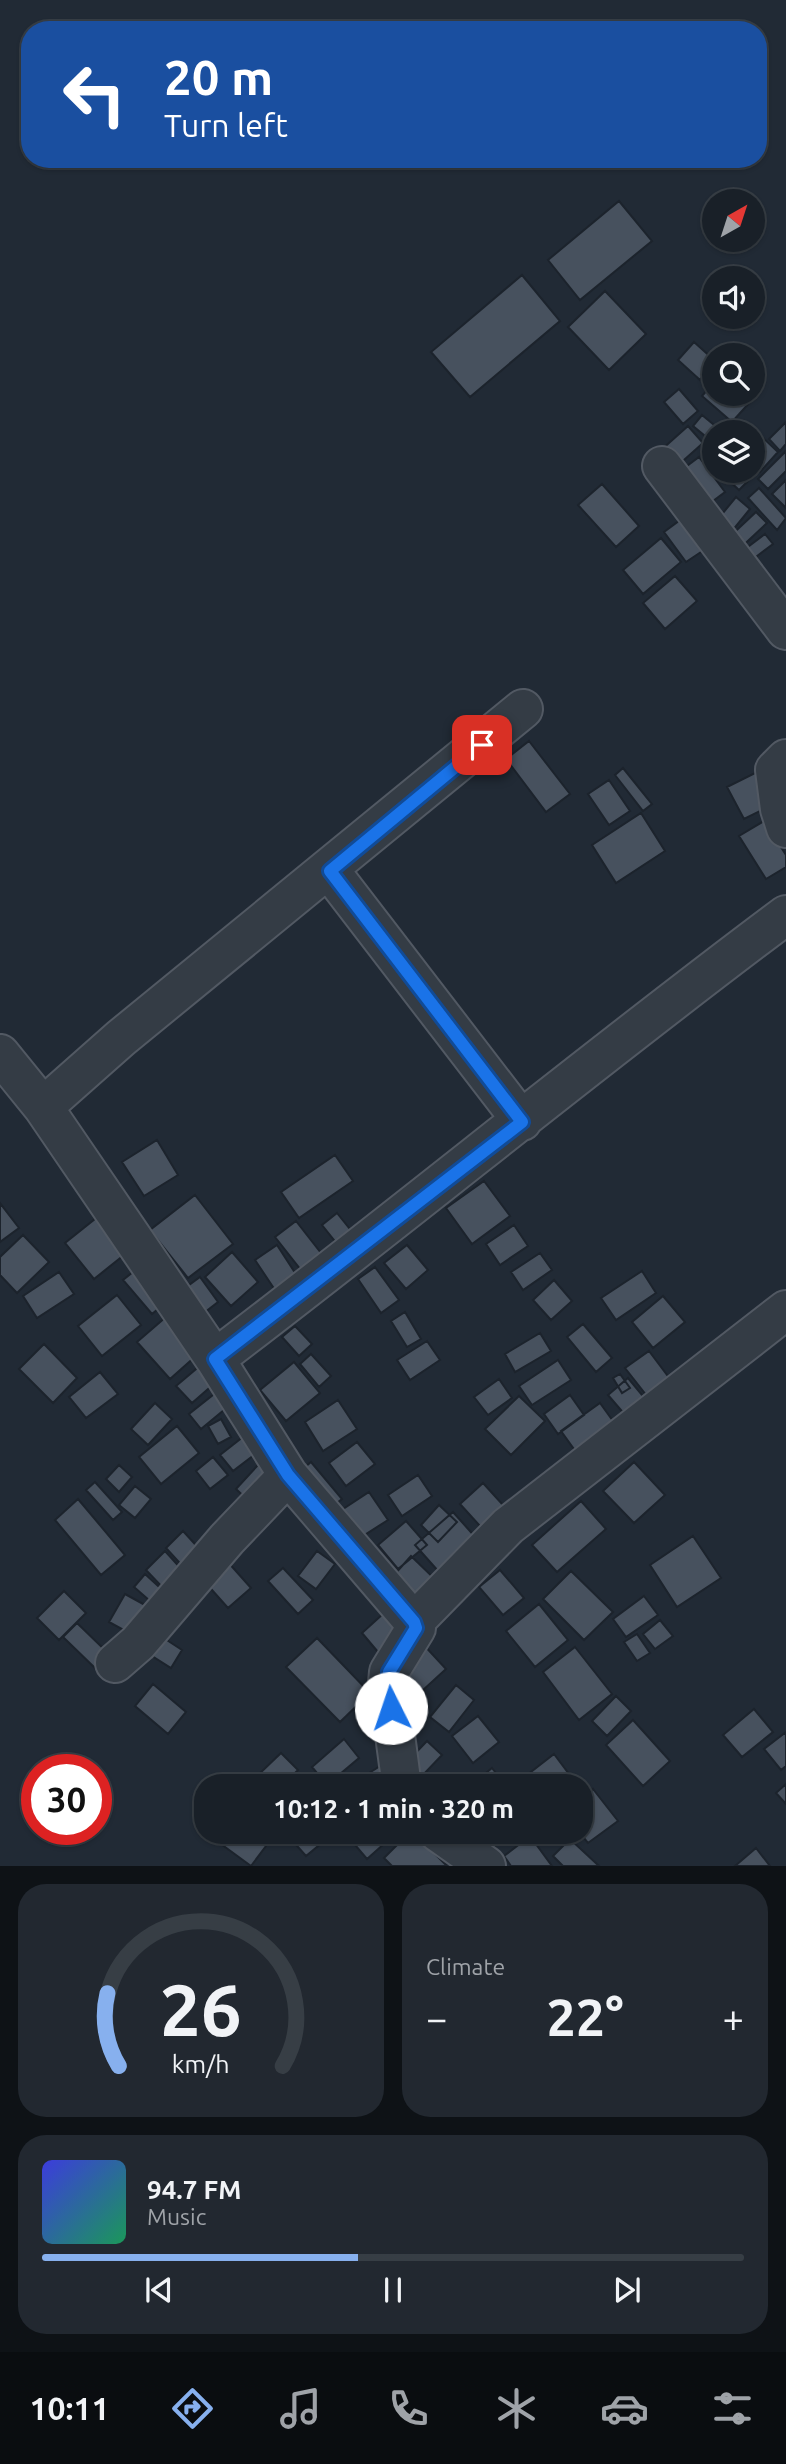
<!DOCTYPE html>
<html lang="en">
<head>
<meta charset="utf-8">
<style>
  body { margin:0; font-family:Ubuntu,sans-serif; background:#222830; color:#f1f3f6; height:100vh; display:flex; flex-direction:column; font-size:26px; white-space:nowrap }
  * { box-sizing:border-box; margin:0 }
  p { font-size:23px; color:#9fa3a8 }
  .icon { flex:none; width:38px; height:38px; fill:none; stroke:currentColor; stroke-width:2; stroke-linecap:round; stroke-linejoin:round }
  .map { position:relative; height:1866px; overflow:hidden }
  .details { display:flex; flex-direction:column; gap:18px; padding:18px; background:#0e1216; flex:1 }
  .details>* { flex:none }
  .banner { position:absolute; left:21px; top:21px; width:746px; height:147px; border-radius:28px; box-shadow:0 2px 5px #0004,0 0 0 2px #373e45; background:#1a4fa0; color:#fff; overflow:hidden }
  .needle { width:46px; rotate:39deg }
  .controls { position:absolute; left:702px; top:189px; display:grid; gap:14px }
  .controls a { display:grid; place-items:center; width:63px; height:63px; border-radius:50%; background:#192028; box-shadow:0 2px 5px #0004,0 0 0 2px #373e45; font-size:35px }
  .speed { position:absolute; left:21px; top:1754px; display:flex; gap:14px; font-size:35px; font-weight:700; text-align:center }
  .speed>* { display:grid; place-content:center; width:91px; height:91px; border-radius:50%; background:#192028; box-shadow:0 2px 5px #0004,0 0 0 2px #373e45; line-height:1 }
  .speed .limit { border:10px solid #d22; background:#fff; color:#111 }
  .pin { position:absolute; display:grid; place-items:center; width:60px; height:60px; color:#fff; margin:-30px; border-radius:14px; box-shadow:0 4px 10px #0006 }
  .me { position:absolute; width:77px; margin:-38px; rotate:356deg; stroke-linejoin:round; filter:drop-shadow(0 0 5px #0008) }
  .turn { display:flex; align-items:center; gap:24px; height:147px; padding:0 28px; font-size:32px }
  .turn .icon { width:91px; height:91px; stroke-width:2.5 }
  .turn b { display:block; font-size:49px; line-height:60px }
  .big { font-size:52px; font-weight:600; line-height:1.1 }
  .details .tile { flex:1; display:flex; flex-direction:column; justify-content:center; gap:10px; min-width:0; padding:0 24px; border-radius:28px; background:#222830 }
  .details .dial { align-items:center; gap:0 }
  .dial svg { height:182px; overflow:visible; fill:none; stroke:#373e45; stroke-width:7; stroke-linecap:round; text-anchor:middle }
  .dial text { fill:#f1f3f6; stroke:none }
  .song { display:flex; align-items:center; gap:21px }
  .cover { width:84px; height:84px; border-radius:10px; background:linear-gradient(135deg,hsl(240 70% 55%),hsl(150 70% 35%)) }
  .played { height:7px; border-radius:4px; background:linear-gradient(90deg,#87b0ee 45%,#373e45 45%) }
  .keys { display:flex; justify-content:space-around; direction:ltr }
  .heat { display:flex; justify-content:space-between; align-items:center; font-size:38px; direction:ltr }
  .details .tiles { flex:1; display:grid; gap:18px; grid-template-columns:1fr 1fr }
  .tile:last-child { grid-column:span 2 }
  .trip { position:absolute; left:194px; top:1774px; width:399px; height:70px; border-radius:28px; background:#192028; box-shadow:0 2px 5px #0004,0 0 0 2px #373e45; font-weight:600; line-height:70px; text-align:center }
  .tab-bar { display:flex; height:112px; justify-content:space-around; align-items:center; background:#0a0d10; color:#9fa3a8 }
  .tab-bar .icon { width:49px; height:49px }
  .tab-bar .selected { color:#87b0ee }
  .tab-bar b { font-size:32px; color:#f1f3f6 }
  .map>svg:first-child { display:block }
</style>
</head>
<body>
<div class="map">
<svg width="786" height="1866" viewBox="0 0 786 1866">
  <rect width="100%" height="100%" fill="#212a35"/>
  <path fill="#47515e" stroke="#1c232c" stroke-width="2" d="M619,201L652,241L580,300L548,260Z
    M522,275L560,321L470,397L431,352Z
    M605,291L646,334L609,370L568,327Z
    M694,342L714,360L700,380L678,360Z
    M714,382V394H752V384L760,391L732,422L702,396Z
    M679,389L698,411L683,424L664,402Z
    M702,415L719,429L710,440L693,426Z
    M744,421L758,435L752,441V432H733Z
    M786,422V444L780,451L769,439Z
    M688,426L703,443L675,468L660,451Z
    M762,437L778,452L760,472L752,465V448Z
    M786,451V471L768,489L758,479Z
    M699,457L725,492L701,510L675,475Z
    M719,471H748L753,476L739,490Z
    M786,480V508L772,494Z
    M602,484L639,526L616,547L578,505Z
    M759,488L786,518L777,530L748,498Z
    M736,497L750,509L728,536L714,524Z
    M756,512L767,523L735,553L724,542Z
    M687,515L710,546L686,562L664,532Z
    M765,534L773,544L744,566L736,556Z
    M661,538L681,562L643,594L623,570Z
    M675,576L697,601L665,629L643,603Z
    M529,741L570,794L546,812L506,759Z
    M623,768L652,804L643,811L615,775Z
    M757,772L774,804L744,819L727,787Z
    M609,780L630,811L609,825L588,794Z
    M641,813L665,851L616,883L592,845Z
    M764,821L786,855V867L766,879L739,836Z
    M157,1140L178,1175L144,1196L122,1162Z
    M335,1155L353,1181L299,1218L281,1192Z
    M484,1181L510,1216L472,1244L446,1208Z
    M195,1195L233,1244L188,1278L150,1230Z
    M0,1203L19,1228L0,1242Z
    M105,1211L134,1247L94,1279L65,1243Z
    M337,1213L357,1238L342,1250L322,1225Z
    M296,1221L328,1262L308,1279L275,1237Z
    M514,1225L528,1246L500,1265L486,1244Z
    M23,1235L49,1262L17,1293L0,1275V1257Z
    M277,1245L301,1282L279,1296L255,1260Z
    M407,1245L428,1270L406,1289L384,1263Z
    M232,1252L258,1282L231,1306L205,1277Z
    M540,1253L552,1270L523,1290L511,1272Z
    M143,1264L171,1298L152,1314L123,1280Z
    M375,1267L399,1300L381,1313L358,1279Z
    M642,1271L656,1293L616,1320L601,1298Z
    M59,1272L74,1294L37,1318L23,1296Z
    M200,1277L218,1302L200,1316L181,1291Z
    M554,1280L572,1301L551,1320L533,1300Z
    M117,1295L141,1325L102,1356L78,1326Z
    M663,1296L685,1322L653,1348L632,1322Z
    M174,1310L206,1347L170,1379L137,1342Z
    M405,1312L421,1339L407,1347L391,1321Z
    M583,1324L612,1358L596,1372L567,1337Z
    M295,1326L312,1344L299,1356L282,1337Z
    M540,1333L551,1351L515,1372L505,1354Z
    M427,1341L440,1360L410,1380L397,1360Z
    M44,1344L77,1378L53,1403L19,1369Z
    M649,1351L670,1379L647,1396L625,1368Z
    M311,1354L331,1376L319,1387L300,1364Z
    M208,1359L223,1376L192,1403L176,1386Z
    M558,1360L571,1380L532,1405L519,1386Z
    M294,1362L320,1393L286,1421L260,1390Z
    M100,1372L118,1394L86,1418L69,1397Z
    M620,1374L630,1388L622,1393L613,1378Z
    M628,1378L652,1407L632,1423L608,1395Z
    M499,1379L512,1398L488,1415L474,1397Z
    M218,1391L230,1405L201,1429L189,1414Z
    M570,1395L584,1415L558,1434L544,1414Z
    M519,1396L545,1421L511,1455L485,1429Z
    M338,1400L357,1429L323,1451L305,1422Z
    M155,1403L172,1419L148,1445L131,1429Z
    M600,1403L618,1428L579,1456L561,1431Z
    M221,1419L231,1437L218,1444L208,1426Z
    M177,1426L199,1453L161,1484L139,1457Z
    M248,1433L262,1449L233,1471L220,1455Z
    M357,1442L375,1464L346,1486L329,1463Z
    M213,1457L228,1475L210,1489L196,1471Z
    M311,1462L342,1499L328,1510L298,1473Z
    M634,1462L665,1495L634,1523L603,1491Z
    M119,1465L132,1477L119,1492L106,1479Z
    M258,1465L278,1483L255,1507L236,1489Z
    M418,1475L432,1496L402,1516L388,1495Z
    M95,1482L122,1512L113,1520L86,1490Z
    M483,1483L513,1516L490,1537L460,1504Z
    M135,1486L151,1499L135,1518L119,1505Z
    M369,1492L388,1520L352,1543L334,1515Z
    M78,1499L125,1555L101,1575L55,1520Z
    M581,1501L606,1529L557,1572L532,1545Z
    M439,1505L457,1522L438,1542L421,1525Z
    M453,1512L477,1539L439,1572L415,1545Z
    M406,1521L427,1545L398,1569L378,1545Z
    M183,1531L204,1554L187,1571L166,1548Z
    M693,1536L721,1578L677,1607L650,1565Z
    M165,1551L184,1572L165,1590L146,1570Z
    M317,1551L335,1564L316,1589L298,1576Z
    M411,1556L441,1585L415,1613L385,1585Z
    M227,1561L251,1588L228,1608L204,1581Z
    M283,1568L313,1600L298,1614L268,1581Z
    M500,1570L524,1598L503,1615L479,1587Z
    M571,1571L613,1612L584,1640L543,1599Z
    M145,1574L169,1596L158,1608L134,1587Z
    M64,1591L86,1613L59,1640L37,1618Z
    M125,1594L145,1605L129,1633L109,1622Z
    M644,1596L658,1615L626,1637L613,1619Z
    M539,1604L568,1640L535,1667L506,1631Z
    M384,1613L401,1632L378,1652L362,1633Z
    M660,1620L673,1636L655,1649L643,1634Z
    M77,1623L109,1654L95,1668L63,1637Z
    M153,1631L182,1650L171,1668L141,1649Z
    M637,1634L650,1653L637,1661L624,1642Z
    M317,1638L370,1693L340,1722L286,1667Z
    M422,1643L446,1669L422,1691L398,1666Z
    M575,1647L612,1694L579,1720L543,1672Z
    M153,1684L186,1712L168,1734L135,1706Z
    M456,1685L474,1700L449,1732L430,1717Z
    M616,1696L631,1711L607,1736L592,1721Z
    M754,1709L773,1732L742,1757L723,1735Z
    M478,1716L499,1742L473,1763L452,1736Z
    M633,1720L670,1761L643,1786L606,1745Z
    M786,1732V1766L781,1770L764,1749Z
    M344,1739L359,1758L327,1785L312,1767Z
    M427,1741L442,1755L422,1776L407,1762Z
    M281,1753L298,1770L281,1787H268L257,1776Z
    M554,1754L578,1786L521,1787L518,1782Z
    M388,1761V1787H375L366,1775Z
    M492,1768L507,1787H469Z
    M786,1784V1804L776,1793Z
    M593,1789L618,1821L588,1843L579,1832L581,1798Z
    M265,1832L272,1838L251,1866L206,1833Z
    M297,1832H335L306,1856L290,1838Z
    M344,1832H376L385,1843L367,1859Z
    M410,1832H413L447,1866H392L384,1858Z
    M485,1832H512L496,1845Z
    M530,1836L552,1866H511L504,1856Z
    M570,1839L599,1866H563L553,1856Z
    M756,1848L770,1866H735Z"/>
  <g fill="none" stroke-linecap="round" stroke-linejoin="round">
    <g stroke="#525963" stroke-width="42">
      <path id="minor" d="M662,466L786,630
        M786,759L775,770L780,809L786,828
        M330,871L522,1121
        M0,1054L43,1107L215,1359L288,1475L414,1622L416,1628L389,1672L388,1683L402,1787
        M43,1107L121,1038L523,709
        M215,1359C407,1213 593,1059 786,915
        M414,1622L508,1526L786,1310
        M115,1663L138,1643L227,1539L288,1475
        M438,1832L486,1866"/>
    </g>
    <use href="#minor" stroke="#343c45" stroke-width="38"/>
  </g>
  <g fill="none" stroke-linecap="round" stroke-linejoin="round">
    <g stroke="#114b97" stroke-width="18">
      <path id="route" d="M391,1708L389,1672L416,1628L414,1622L288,1475L215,1359L522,1122L330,871L482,745"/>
    </g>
    <use href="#route" stroke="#1a73e8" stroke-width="12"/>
  </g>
</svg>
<div class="controls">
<a><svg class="needle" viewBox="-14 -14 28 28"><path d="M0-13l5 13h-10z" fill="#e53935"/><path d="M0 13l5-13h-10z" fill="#9fa3a8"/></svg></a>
<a><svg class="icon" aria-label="sound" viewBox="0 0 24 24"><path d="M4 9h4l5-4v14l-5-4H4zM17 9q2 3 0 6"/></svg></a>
<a><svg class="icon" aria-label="search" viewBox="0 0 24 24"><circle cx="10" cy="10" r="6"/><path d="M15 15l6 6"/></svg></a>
<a><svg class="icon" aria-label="layers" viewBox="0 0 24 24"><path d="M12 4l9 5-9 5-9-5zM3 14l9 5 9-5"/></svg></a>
</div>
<div class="speed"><div class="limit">30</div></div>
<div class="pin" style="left:482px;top:745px;background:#d93025"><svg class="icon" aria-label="arrive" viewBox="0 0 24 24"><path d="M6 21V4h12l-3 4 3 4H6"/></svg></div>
<svg class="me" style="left:391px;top:1708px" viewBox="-20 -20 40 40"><circle r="19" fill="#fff"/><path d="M0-13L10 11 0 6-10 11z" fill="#1a73e8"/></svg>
<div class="trip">10:12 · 1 min · 320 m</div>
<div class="banner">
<div class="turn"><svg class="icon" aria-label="left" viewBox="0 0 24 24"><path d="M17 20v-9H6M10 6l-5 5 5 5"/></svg><div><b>20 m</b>Turn left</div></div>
</div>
</div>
<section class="details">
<div class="tiles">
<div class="tile dial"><svg viewBox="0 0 100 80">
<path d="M14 69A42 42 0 1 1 86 69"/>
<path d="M14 69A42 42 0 0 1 9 37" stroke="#87b0ee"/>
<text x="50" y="56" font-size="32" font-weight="700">26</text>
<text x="50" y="72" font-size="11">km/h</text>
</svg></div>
<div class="tile"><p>Climate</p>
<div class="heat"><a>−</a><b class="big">22°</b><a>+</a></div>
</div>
<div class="tile">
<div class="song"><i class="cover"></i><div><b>94.7 FM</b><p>Music</p></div></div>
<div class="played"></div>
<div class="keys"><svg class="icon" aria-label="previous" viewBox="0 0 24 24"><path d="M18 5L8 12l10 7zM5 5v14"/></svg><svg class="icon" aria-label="pause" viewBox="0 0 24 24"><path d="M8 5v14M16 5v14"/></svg><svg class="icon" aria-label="next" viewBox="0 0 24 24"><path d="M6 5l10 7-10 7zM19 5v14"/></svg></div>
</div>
</div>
</section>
<nav class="tab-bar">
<b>10:11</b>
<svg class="icon selected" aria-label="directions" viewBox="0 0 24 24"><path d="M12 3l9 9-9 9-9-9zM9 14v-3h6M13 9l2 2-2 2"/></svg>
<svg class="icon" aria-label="music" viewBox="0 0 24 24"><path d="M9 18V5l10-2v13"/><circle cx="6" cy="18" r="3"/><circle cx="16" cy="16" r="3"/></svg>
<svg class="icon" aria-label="phone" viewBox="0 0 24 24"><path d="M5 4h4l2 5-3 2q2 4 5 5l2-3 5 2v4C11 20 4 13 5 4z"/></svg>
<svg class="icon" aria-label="climate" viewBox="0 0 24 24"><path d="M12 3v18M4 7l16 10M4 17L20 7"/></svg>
<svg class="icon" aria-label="car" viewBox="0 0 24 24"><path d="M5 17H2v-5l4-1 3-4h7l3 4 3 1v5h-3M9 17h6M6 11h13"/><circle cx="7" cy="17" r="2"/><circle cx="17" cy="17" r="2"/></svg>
<svg class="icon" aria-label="filters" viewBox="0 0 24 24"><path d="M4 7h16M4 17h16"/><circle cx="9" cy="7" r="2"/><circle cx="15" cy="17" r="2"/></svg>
</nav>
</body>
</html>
